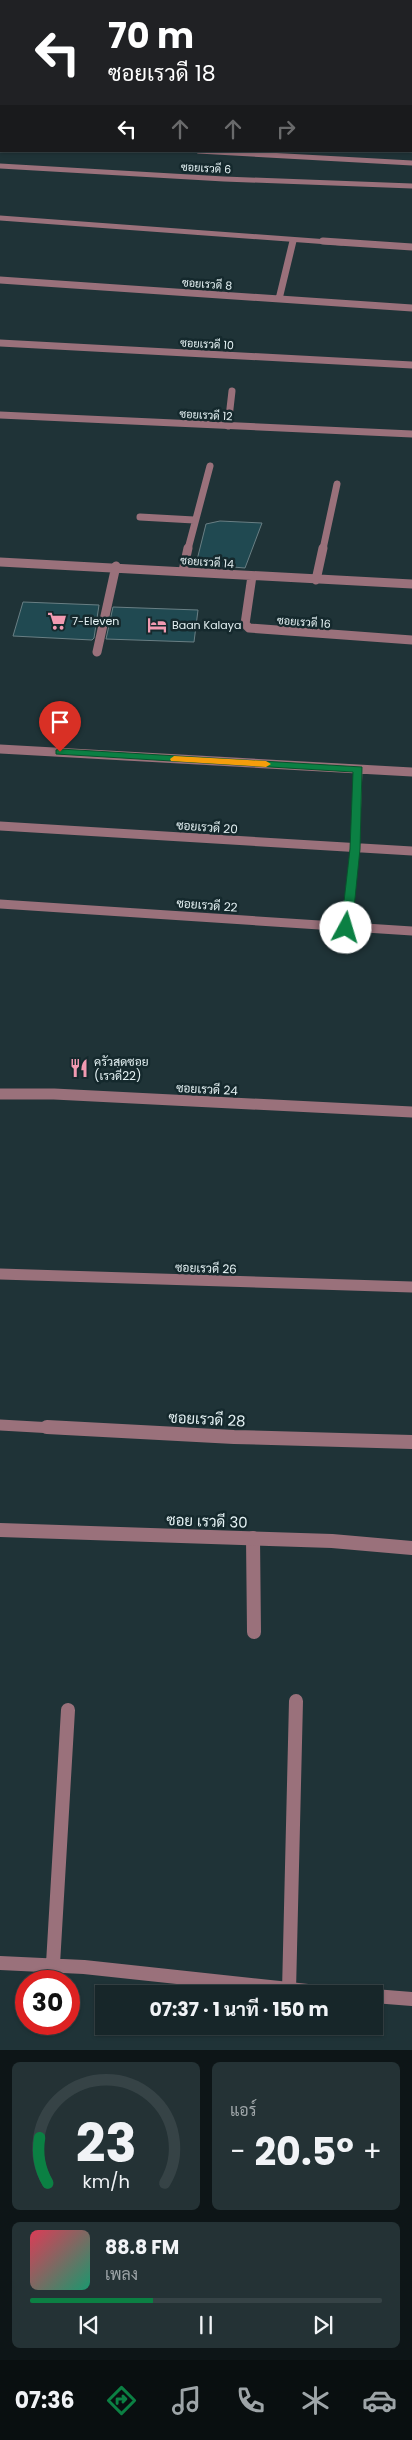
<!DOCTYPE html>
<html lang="th">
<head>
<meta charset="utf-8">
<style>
  body { margin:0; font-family:Poppins,Sarabun,sans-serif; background:#243235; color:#f1f3f6; height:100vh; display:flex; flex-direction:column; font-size:19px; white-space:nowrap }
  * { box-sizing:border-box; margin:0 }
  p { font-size:16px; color:#9ea5a8 }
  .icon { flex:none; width:28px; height:28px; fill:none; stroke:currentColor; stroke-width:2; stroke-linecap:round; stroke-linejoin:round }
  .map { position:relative; height:2050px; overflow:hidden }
  .details { display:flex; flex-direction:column; gap:12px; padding:12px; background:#0d1517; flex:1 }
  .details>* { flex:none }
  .top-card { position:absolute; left:0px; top:0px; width:412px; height:152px; box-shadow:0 1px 4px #0004,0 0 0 1px #364346; background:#202124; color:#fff; overflow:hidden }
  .speed { position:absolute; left:15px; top:1970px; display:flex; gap:10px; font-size:25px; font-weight:700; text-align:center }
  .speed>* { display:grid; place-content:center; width:65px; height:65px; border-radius:50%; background:#172629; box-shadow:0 1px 4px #0004,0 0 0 1px #364346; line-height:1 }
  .speed .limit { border:8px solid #d22; background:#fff; color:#111 }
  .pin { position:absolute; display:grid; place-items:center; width:42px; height:42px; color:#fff; margin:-51px -21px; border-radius:50% 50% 50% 0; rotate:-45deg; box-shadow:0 0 5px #0007 }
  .pin .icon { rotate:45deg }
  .me { position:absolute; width:55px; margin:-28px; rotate:6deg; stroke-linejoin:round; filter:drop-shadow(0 0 4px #0008) }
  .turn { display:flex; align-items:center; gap:18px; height:105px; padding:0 25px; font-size:22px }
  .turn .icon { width:65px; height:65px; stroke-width:2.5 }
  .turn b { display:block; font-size:35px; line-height:42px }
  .lanes { display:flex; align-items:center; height:48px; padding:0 25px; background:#0003; justify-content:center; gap:25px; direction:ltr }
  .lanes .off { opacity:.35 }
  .big { font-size:38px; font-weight:700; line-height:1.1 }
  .details .widget { flex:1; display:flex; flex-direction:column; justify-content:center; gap:8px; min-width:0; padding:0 18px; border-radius:8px; background:#243235 }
  .details .dial { align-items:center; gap:0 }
  .dial svg { height:130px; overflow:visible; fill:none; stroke:#364346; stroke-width:7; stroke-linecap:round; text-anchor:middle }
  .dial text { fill:#f1f3f6; stroke:none }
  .song { display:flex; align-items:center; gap:15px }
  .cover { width:60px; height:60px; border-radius:8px; background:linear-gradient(135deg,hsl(350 70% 55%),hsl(160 70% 35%)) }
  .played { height:5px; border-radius:2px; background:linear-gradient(90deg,#0b8043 35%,#364346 35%) }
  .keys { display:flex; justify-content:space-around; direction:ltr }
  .heat { display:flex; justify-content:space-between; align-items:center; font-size:28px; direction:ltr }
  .details .tiles { flex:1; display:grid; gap:12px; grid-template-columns:1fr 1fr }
  .widget:last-child { grid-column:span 2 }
  .trip { position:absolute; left:95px; top:1985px; width:288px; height:50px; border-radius:0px; background:#172629; box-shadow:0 1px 4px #0004,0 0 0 1px #364346; font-weight:700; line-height:50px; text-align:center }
  .tab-bar { display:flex; height:80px; justify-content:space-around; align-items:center; background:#090f10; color:#9ea5a8 }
  .tab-bar .icon { width:35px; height:35px }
  .tab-bar .on { color:#0b8043 }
  .tab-bar b { font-size:22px; color:#f1f3f6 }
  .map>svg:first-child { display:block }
</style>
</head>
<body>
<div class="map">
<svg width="412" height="2050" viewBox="0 0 412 2050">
  <rect width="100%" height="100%" fill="#1f3337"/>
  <path fill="#204951" stroke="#697f84" d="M220,521L262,523L245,568L196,564L206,524Z
    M23,602L99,605L94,638L92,640L13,636Z
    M113,607L198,610L194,642L106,639Z"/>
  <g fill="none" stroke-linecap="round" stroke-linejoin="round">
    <path stroke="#9a717b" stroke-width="7" d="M228,426L232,391"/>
    <path stroke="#9a717b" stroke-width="14" d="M253,1538L254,1632"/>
    <path stroke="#9a717b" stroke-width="5" d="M400,0L412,1
      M198,151L412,163
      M0,166L224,179L412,186
      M0,218L342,243"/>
    <path stroke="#9a717b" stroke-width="7" d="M323,241L412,247
      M0,280L412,308
      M279,299L293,241
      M0,343L412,365
      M0,415L412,434
      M140,517L194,520
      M188,549L210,466
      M323,549L337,484"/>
    <path stroke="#9a717b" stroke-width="9" d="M0,562L412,584
      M183,571L188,548
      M252,576L245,624L249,628L412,640
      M316,580L323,548
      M97,652L116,566
      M0,749L412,772
      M0,826L412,851
      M0,904L412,931
      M346,928L355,849L358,769"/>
    <path stroke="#9a717b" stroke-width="11" d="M0,1094H54L412,1112
      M0,1274L412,1287
      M0,1425L71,1429"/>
    <path stroke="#9a717b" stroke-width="14" d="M47,1427L234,1437L412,1442
      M0,1530L332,1541L412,1548
      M0,1963L84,1967L336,1994
      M53,1964L68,1710
      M289,1991L296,1701
      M374,1996L412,1999"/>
  </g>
  <path fill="#0b8043" stroke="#07532c" d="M60,749L362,767L360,849L352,928L346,932L341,928L350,849L353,772L56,754V750Z"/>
  <path fill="#f59e0b" d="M174,756L266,761L271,764L266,767L171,761L170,759Z"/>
  <defs>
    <g id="supermarket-bare" transform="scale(1.5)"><path d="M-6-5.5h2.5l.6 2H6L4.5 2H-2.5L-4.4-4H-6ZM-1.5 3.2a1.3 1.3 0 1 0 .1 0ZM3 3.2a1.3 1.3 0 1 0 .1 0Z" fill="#f19ab1" stroke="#15292d" stroke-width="2.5" paint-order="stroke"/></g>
    <g id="hotel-bare" transform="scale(1.5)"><path d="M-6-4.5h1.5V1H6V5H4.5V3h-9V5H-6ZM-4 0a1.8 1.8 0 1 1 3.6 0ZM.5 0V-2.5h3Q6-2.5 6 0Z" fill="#f19ab1" stroke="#15292d" stroke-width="2.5" paint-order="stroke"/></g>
    <g id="restaurant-bare" transform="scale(1.5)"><path d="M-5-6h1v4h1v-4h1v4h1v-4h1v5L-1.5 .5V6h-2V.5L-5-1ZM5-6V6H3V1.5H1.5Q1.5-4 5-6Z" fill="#f19ab1" stroke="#15292d" stroke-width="2.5" paint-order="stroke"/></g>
  </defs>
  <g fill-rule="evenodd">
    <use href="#supermarket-bare" x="57" y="621"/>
    <use href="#hotel-bare" x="157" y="625"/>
    <use href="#restaurant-bare" x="79" y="1068"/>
  </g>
  <g text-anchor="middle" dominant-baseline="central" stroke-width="5" stroke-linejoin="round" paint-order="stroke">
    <g font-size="11" fill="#e5f2f4" stroke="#15292d">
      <text transform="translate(206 168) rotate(3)">ซอยเรวดี 6</text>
      <text transform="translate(207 284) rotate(4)">ซอยเรวดี 8</text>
      <text transform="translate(207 344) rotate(3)">ซอยเรวดี 10</text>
      <text transform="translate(206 415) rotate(3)">ซอยเรวดี 12</text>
      <text transform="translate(207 562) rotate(4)">ซอยเรวดี 14</text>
      <text transform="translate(304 622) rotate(4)">ซอยเรวดี 16</text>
    </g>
    <g font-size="11" fill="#e5f2f4" stroke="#15292d" text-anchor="start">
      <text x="72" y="621">7-Eleven</text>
      <text x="172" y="625">Baan Kalaya</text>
    </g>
    <g font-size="12" fill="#e5f2f4" stroke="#15292d">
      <text transform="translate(207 827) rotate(4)">ซอยเรวดี 20</text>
      <text transform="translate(207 905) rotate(4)">ซอยเรวดี 22</text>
      <text transform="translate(207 1089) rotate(3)">ซอยเรวดี 24</text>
      <text transform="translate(206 1268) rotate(2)">ซอยเรวดี 26</text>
    </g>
    <g font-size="12" fill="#e5f2f4" stroke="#15292d" text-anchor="start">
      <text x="94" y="1061">ครัวสุดซอย<tspan x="94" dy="14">(เรวดี22)</tspan></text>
    </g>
    <g font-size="15" fill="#e5f2f4" stroke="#15292d">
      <text transform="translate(207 1419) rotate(3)">ซอยเรวดี 28</text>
      <text transform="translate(207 1521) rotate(2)">ซอย เรวดี 30</text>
    </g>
  </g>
</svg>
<div class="speed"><div class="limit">30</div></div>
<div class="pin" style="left:60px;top:752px;background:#d93025"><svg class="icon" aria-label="arrive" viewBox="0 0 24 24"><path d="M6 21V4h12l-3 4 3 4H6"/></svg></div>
<svg class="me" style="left:346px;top:928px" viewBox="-20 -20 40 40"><circle r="19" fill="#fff"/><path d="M0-13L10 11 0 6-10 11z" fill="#0b8043"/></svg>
<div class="trip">07:37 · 1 นาที · 150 m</div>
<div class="top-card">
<div class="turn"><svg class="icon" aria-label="left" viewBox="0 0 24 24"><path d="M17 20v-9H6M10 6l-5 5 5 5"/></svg><div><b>70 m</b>ซอยเรวดี 18</div></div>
<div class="lanes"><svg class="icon" aria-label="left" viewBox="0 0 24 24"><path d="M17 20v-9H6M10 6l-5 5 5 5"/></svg><svg class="icon off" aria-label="ahead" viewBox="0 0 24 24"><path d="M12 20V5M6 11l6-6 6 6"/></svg><svg class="icon off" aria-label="ahead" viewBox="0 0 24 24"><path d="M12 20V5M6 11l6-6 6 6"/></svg><svg class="icon off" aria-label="right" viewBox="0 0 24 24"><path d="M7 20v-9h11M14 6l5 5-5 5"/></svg></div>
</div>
</div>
<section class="details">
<div class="tiles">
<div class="widget dial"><svg viewBox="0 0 100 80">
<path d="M14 69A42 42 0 1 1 86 69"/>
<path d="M14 69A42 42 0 0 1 9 41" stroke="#0b8043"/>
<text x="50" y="56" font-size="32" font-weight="700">23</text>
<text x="50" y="72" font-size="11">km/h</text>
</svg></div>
<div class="widget"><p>แอร์</p>
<div class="heat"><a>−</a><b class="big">20.5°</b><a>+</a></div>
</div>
<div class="widget">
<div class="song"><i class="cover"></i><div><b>88.8 FM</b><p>เพลง</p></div></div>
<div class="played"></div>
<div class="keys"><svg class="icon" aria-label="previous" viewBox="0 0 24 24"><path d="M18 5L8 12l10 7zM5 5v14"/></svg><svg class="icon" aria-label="pause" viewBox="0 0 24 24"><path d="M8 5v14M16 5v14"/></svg><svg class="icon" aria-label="next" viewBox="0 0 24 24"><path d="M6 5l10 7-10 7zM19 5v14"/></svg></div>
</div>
</div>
</section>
<nav class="tab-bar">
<b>07:36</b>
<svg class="icon on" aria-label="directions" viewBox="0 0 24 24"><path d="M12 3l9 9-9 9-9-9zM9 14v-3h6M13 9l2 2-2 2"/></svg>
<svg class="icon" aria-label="music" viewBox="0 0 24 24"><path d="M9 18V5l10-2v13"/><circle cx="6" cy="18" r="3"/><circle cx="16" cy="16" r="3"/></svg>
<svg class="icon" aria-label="phone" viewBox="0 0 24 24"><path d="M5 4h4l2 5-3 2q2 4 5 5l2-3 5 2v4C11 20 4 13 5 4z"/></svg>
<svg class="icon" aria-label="climate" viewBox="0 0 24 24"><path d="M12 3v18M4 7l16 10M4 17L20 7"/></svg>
<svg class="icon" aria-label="car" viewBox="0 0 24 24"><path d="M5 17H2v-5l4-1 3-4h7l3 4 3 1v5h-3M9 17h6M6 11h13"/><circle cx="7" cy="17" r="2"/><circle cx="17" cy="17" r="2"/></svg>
</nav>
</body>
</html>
